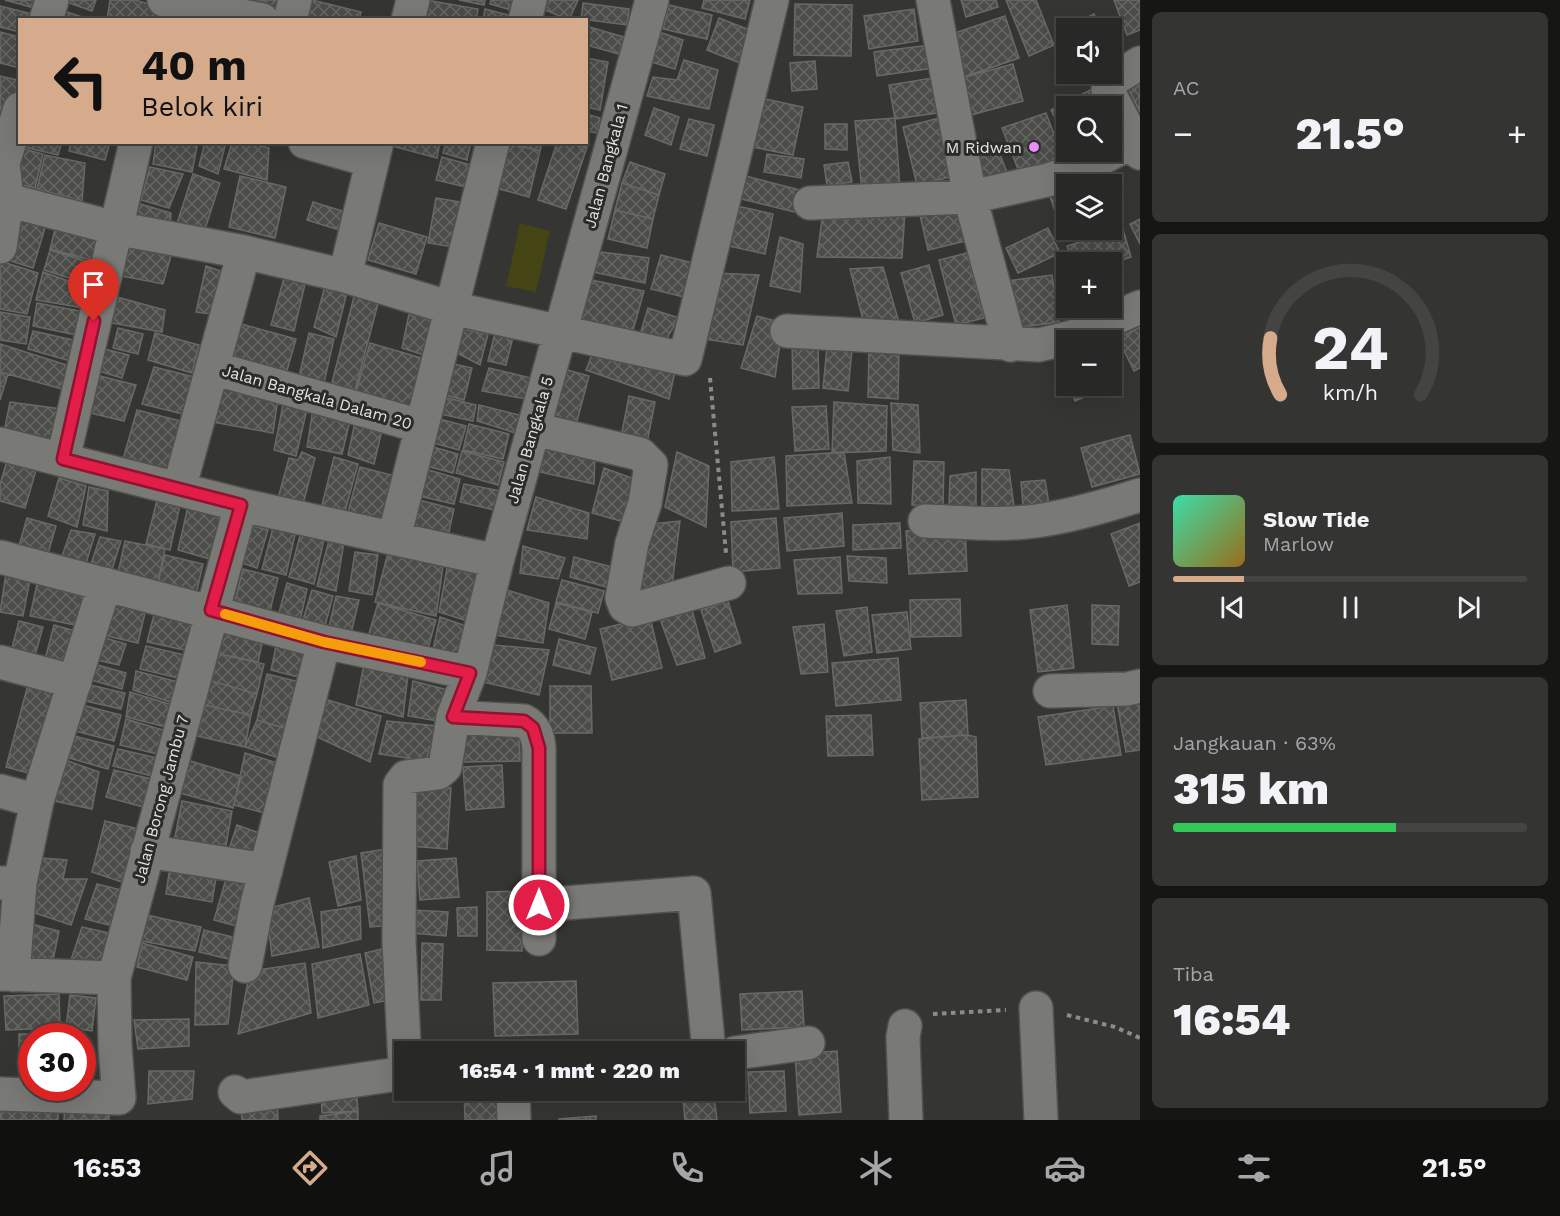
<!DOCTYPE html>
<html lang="id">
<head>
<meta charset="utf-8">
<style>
  body { margin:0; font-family:"Work Sans",sans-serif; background:#343432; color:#f1f3f6; height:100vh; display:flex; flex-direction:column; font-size:22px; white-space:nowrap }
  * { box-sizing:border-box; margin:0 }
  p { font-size:20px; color:#a5a6a7 }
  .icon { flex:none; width:33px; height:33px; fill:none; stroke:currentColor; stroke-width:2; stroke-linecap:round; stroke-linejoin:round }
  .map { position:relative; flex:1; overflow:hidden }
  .side { display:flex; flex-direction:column; gap:12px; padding:12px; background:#161615; width:420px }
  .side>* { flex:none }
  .guide { position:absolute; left:18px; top:18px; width:570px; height:126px; border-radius:0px; box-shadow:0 6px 24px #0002,0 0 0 2px #444443; background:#d6ab8b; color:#111; overflow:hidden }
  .tools { position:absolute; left:1056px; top:18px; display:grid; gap:12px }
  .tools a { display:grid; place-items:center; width:66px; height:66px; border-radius:0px; background:#282826; box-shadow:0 6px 24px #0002,0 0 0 2px #444443; font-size:30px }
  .speed { position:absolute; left:18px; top:1023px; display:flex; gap:12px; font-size:30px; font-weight:700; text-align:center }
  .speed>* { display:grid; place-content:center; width:78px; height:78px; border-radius:50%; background:#282826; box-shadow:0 6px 24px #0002,0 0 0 2px #444443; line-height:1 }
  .speed .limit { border:9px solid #d22; background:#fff; color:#111 }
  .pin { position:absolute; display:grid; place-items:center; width:51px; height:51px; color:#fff; margin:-62px -26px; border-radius:50% 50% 50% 0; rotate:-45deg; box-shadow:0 0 6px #0007 }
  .pin .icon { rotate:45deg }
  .me { position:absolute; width:66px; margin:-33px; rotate:0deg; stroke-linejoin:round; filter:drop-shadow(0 0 4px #0008) }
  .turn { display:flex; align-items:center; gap:21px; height:126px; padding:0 24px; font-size:27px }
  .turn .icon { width:78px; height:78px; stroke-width:2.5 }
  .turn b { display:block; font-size:42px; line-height:51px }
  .big { font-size:45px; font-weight:800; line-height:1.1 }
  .side .widget { flex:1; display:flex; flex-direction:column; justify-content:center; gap:9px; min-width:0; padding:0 21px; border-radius:9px; background:#343432 }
  .side .dial { align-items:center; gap:0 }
  .dial svg { height:156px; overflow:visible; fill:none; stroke:#444443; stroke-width:7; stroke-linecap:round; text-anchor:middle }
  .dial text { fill:#f1f3f6; stroke:none }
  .song { display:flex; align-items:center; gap:18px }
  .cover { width:72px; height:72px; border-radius:9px; background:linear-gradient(135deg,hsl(160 70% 55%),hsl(40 70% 35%)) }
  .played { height:6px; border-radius:3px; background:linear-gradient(90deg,#d6ab8b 20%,#444443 20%) }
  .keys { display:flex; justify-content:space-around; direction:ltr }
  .heat { display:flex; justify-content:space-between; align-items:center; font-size:33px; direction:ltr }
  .charge { height:9px; border-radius:4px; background:linear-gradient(90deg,#34c759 63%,#444443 0) }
  .trip { position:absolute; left:394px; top:1041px; width:351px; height:60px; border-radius:0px; background:#282826; box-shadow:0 6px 24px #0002,0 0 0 2px #444443; font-weight:800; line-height:60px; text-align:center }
  .tab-bar { display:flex; height:96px; justify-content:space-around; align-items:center; background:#10100f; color:#a5a6a7 }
  .tab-bar .icon { width:42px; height:42px }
  .tab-bar .selected { color:#d6ab8b }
  .tab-bar b { font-size:27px; color:#f1f3f6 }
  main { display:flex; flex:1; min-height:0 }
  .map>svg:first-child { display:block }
</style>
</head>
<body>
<main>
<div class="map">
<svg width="1140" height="1120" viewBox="0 0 1140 1120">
  <defs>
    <pattern id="building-cross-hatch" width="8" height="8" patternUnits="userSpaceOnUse" patternTransform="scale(1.5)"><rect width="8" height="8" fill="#4c4c49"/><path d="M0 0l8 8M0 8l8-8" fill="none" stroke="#666663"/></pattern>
  </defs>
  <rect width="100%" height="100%" fill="#353532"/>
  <path fill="#454414" d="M520,223L550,231L536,292L506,286Z"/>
  <path fill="url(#building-cross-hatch)" stroke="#696966" stroke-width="1.5" d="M5,0H40L38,9Z
    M61,0H96L92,11Z
    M110,0H135L159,7L156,20H107Z
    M252,0H289L286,14L250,9Z
    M312,0L361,12L359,20H308Z
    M426,0L478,9L476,20H422Z
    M459,0H485L484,5Z
    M491,0H524L522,13L490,4Z
    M546,0H578L569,20L543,9Z
    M704,0H750L745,19L702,8Z
    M961,0H996L998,7L966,17Z
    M1006,0H1036L1054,45L1029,56Z
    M1114,0H1140V30L1127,35Z
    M583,3L629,9L627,25L581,19Z
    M795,4L852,5L851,56L794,55Z
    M669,5L712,15L707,39L663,29Z
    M0,6L32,14L31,20H20V32L0,27Z
    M55,8L91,20H53Z
    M485,9L520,18V20H483Z
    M914,9L918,41L869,49L864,16Z
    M1094,14L1101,28H1066V58L1055,34Z
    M1005,16L1019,58L961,78L946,36Z
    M719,18L752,31L740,63L707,50Z
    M586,26L624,37L619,54L586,45Z
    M656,31L683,40L675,69L648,61Z
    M0,32L20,37V68L0,63Z
    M930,45L934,68L877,76L874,52Z
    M586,58L608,62L600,110L586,107Z
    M684,60L718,70L709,109L647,96L653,77L677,80Z
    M815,61L817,89L792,91L790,63Z
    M1013,64L1023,101L971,115L961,78Z
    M1074,74H1105L1080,85Z
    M0,76L18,80L11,121L0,122Z
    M938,77L944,112L895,119L889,85Z
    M1140,79V112L1127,86Z
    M1096,87L1106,106H1066V139L1051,110Z
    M756,97L803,107L793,155L747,146Z
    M654,108L679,117L671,145L645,135Z
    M1046,113L1066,166L1023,182L1002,128Z
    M586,114L600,118L597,133L586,131Z
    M944,117L958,175L917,185L903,127Z
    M895,118L900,189L862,192L855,121Z
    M689,119L714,125L707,156L680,149Z
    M825,124H847V150L825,149Z
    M21,142H62L58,155L20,146Z
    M71,142H110L105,160L69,151Z
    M156,142H198L192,172L153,164Z
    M205,142H226L218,174L199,166Z
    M232,142H246L269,148L267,180L224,169Z
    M388,142H440L437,158L388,145Z
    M446,142H471L467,160L443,153Z
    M503,142L540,151L529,197L492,187Z
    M504,142H542L540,151Z
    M557,142L587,147L566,209L538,200Z
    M996,145L1011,182L980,187L970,154Z
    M16,147L43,154L35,188L8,182Z
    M767,154L804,159L801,178L764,172Z
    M45,155L85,163L82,201L37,189Z
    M442,157L471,165L466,187L436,180Z
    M630,162L665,174L659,195L622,183Z
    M848,162L852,182L827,186L824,165Z
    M150,167L183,174L169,208L141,200Z
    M734,173L800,190L795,212L729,196Z
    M193,174L220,183L204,232L177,223Z
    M240,176L286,187L275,238L229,227Z
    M622,183L659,195L653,219L615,210Z
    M1066,187V230H1093L1065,240L1049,194Z
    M436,198L467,203L459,248L428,243Z
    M313,202L352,214L346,232L307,220Z
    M957,202L966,241L928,250L919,211Z
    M137,203L171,213L170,228L132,220Z
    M733,205L773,214L765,254L724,245Z
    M615,210L653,219L647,248L608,239Z
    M905,210L902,258L817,257L823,212Z
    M16,212L47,221L33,268L2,258Z
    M58,218L107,230L99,262L50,249Z
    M1140,219V244L1130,224Z
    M379,223L427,237L416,274L368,260Z
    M1048,228L1060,253L1018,273L1006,248Z
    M1123,229L1131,257L1112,263L1072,262L1067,246Z
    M780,237L803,244L800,292L770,286Z
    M125,244L172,252L163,284L116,275Z
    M50,250L97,264L91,285L44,270Z
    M601,252L649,258L645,283L593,272Z
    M967,253L984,318L956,325L939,260Z
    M661,255L693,263L684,297L651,289Z
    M0,261L38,273L27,314L0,309Z
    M929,265L943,315L915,323L901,273Z
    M206,266L229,274L220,315L196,312Z
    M883,267L900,326L864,324L850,269Z
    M43,272L86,287L83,308L36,300Z
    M714,273L759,275L743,345L697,338Z
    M1052,275L1059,322L1014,328L1007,281Z
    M284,278L305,284L294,331L271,325Z
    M587,279L644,291L632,334L579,321Z
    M326,282L348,288L336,337L314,327Z
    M356,289L380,296L352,402L329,394Z
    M117,297L165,310L162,332L112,323Z
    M37,303L85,312L81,336L33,326Z
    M648,308L679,318L664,343L638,341Z
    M410,309L441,318L430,357L402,348Z
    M0,312L30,317L26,344L0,340Z
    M757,316L783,323L775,377L741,368Z
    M238,323L296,339L284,381L226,365Z
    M497,325L515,329L506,365L488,361Z
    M1140,327V368L1134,371L1118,338Z
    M118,328L143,334L138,354L113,348Z
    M463,329L488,334L480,365L457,353Z
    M33,331L78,341L74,362L28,349Z
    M155,333L199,345L192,373L148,360Z
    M309,333L334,339L323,387L298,381Z
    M828,337L853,339L848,391L823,388Z
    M792,342H818L819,388L793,389Z
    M370,343L425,359L410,411L355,395Z
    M0,344L73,367L66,390L0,372Z
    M595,347L677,362L669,399L586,370Z
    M100,348L129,355L122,378L95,370Z
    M869,348L899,352L898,399L868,397Z
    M445,362L472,368L464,400L434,392Z
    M154,367L199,378L191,416L142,404Z
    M489,368L531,378L526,399L482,391Z
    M560,368L589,376L576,425L546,417Z
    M0,372L8,374L0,400Z
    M92,374L136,385L124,421L82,411Z
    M217,385L278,398L273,433L207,421Z
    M1069,386H1104L1105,388L1075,401Z
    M436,395L476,405L473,421L431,412Z
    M629,396L655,402L647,443L621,437Z
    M284,400L308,405L296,456L274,450Z
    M10,402L61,409L54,443L4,432Z
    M834,402L887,406L886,451L832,453Z
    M314,403L352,412L342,454L307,447Z
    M891,403L918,405L920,453L893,450Z
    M479,405L527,417L522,435L477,421Z
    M826,406L829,449L795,451L792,407Z
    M137,410L189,423L174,477L122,463Z
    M436,418L466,426L459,450L430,442Z
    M355,422L382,430L374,464L348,455Z
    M469,424L509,434L503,459L463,450Z
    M1130,435L1140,474L1092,487L1081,448Z
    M544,441L595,454L594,484L540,472Z
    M426,445L458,454L453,473L419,464Z
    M10,451L39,460L25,508L0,501V484Z
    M462,451L504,462L498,485L456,473Z
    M302,452L315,458L302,508L277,502L289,458L298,460Z
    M677,452L709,466L706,527L665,507Z
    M844,452L852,503L787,506L786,456Z
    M334,457L358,464L344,515L321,509Z
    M774,457L779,509L732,511L731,462Z
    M890,457L891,504L858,503L857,461Z
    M914,461L944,462L943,506L912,505Z
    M360,467L395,476L382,526L347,516Z
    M418,467L460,479L454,504L410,494Z
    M604,468L640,481L628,523L592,513Z
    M982,469L1009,470L1015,514L982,515Z
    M976,472V513L949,508L950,476Z
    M59,478L86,486L77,527L48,516Z
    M1045,480L1049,504L1023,506L1021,482Z
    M464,484L507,492L503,512L460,502Z
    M89,487L108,491L107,531L83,525Z
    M536,497L589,513L587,539L527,530Z
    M411,498L454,509L446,545L401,535Z
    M157,500L180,505L170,550L146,544Z
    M189,502L229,512L217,561L178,550Z
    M842,513L844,546L787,551L784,518Z
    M27,518L56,526L45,564L16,556Z
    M776,518L780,568L733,572L731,522Z
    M680,521L672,586L636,598L642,525Z
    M900,523L901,548L853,550V525Z
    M1140,523V582L1129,586L1111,534Z
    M274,524L296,530L286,575L262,569Z
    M249,525L268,530L257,568L239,562Z
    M965,527L967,571L909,574L906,531Z
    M302,528L325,535L314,584L289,577Z
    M71,530L95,534L84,570L59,565Z
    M100,537L121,541L110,576L88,573Z
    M329,540L344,542L336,591L317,586Z
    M125,541L165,549L157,586L117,578Z
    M523,546L565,558L558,579L520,573Z
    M355,552L378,555L372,595L349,591Z
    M388,553L443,566L436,616L375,602Z
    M165,555L203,564L195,599L157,586Z
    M847,556L886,558L887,583L849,581Z
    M574,557L616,568L610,588L570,577Z
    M840,557L842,593L798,594L794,560Z
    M7,567L31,574L23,616L0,612Z
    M447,568L487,574L477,624L439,612Z
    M243,569L278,578L270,611L235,601Z
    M39,575L93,590L85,627L30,616Z
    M562,580L604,591L598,613L556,602Z
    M287,583L307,589L299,626L277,620Z
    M312,590L333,596L322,637L300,630Z
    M507,590L549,603L543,643L495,635Z
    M108,596L147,604L138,643L98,634Z
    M336,596L359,600L349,642L327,636Z
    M960,599L961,636L911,637L910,600Z
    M728,601L741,643L715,652L701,610Z
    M378,603L436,620L426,656L366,644Z
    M556,603L592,612L585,639L549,629Z
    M1067,605L1074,668L1038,672L1030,610Z
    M1092,605L1119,606L1118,645L1092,644Z
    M156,607L202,620L194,652L147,642Z
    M867,607L872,652L844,656L836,611Z
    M692,610L705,658L677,665L660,619Z
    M907,612L911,649L877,653L872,615Z
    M440,617L475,629L466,668L431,659Z
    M650,617L662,668L612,680L600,629Z
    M19,621L43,627L32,666L9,659Z
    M824,624L828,672L801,674L793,627Z
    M54,625L79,632L68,673L43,667Z
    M220,626L264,635L258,662L215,653Z
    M98,636L126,644L119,665L92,659Z
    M278,637L317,645L310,680L271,670Z
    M559,639L596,648L590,674L553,665Z
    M493,645L549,650L539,695L483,682Z
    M146,646L193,657L187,680L140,669Z
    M215,653L264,664L257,694L208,680Z
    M898,658L901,700L836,706L832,663Z
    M365,659L409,666L403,717L356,705Z
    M91,663L126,673L122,689L88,679Z
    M136,671L186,684L180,705L133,690Z
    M267,674L308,684L294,731L257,720Z
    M30,677L63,686L39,776L6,767Z
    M208,680L257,694L251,715L204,705Z
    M413,681L452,691L443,722L408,716Z
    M86,684L125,693L121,709L81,700Z
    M550,686H591L592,733H550Z
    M130,692L179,707L174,729L126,717Z
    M318,697L381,716L370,762L309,733Z
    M1140,699V750L1126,752L1117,703Z
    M966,700L968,735L922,738L920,703Z
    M78,704L121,715L114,741L71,730Z
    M204,705L251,715L245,747L197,736Z
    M1113,706L1121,755L1046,765L1038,717Z
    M871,715L873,755L828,756L826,716Z
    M126,719L173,733L166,756L120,745Z
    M257,720L294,731L285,760L245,747Z
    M387,721L437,726L426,761L379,754Z
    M519,724L520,761L462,762V725Z
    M968,735L976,737L978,797L922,800L919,739Z
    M74,736L114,746L108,769L69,758Z
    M118,749L166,760L160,778L113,766Z
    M245,753L284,765L272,815L234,805Z
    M187,760L241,776L233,808L180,793Z
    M68,761L99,772L92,809L54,801Z
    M502,765L504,807L466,810L463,767Z
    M114,770L160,781L151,809L106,797Z
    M414,785L451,788L447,849L410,846Z
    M182,801L232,811L224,857L173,847Z
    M105,821L143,830L128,884L92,872Z
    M237,825L273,838L264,864L228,852Z
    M393,848L395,925L370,927L361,853Z
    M356,856L361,900L338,906L329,862Z
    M41,858L67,860L63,879H87L71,925L32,912Z
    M456,858L459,897L420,900L417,861Z
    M171,859L218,866L212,902L166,894Z
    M228,872L253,879L240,927L214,920Z
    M97,884L129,892L117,927L85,919Z
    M522,891V951L487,950V892Z
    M309,898L319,947L272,956L266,909Z
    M360,906L361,939L323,948L321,912Z
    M477,907V936H458L457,908Z
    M413,910L448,912L446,936L411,933Z
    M147,915L201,927L195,951L141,941Z
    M27,923L59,931L51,970L19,963Z
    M82,927L114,934L106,968L69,966Z
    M204,930L241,939L237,961L199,952Z
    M142,943L193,957L187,980L137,967Z
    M422,943L443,944L441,1000H421Z
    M394,946L396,999L374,1003L365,953Z
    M360,954L369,1005L318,1018L312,964Z
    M196,962L234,966L228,1024L195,1025Z
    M305,963L311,1013L238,1034L250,971Z
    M576,981L578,1034L495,1036L493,983Z
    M802,991L804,1027L742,1030L740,994Z
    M59,994L60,1028L6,1030L4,996Z
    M70,995L96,998L92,1031L66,1027Z
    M189,1019V1046L138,1049L134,1020Z
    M19,1034H52V1036H32V1081L19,1082Z
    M837,1051L841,1112L799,1115L795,1054Z
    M149,1071H194L192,1099L148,1104Z
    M784,1071L786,1111L750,1113L748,1072Z
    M356,1087L358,1111L322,1113L321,1089Z
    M464,1090H508V1120H465Z
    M714,1096L717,1120H685L683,1099Z
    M277,1100L278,1120H242L241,1102Z
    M65,1103L109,1104V1120H64Z
    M0,1110L58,1112V1120H0Z
    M358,1111V1120H320V1116Z
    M596,1116V1120L558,1119Z"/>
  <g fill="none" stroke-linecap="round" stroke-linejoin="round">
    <g stroke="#51514e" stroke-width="36">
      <path id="street" d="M164,0L262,20
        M933,0L970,197L1010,345
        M46,20L52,0
        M290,20L295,0
        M408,20L413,0
        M525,20L530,0
        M1140,63L1109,82L1108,91L1140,153
        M20,109L3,163L7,200L115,228L244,252L345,276L451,308L685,359L772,0
        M305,142L372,161
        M810,203L970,197L1048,180L1083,168L1134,141
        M0,247L7,200
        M345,276L377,142
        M787,331L1039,345L1072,337L1140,307
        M213,368L420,426
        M534,429L640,454L651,465L645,503L632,543L622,598L625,606L632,610L729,583
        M0,444L241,505L497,561
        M63,459L136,142
        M179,489L244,252
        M925,521C962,522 999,526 1036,521C1072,516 1106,506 1140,495
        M394,538L493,142
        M0,557L324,642L470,673
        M0,662L75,682
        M1050,691L1127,689L1140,686
        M453,717L524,721C535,727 538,736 539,748V939
        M0,791L37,801
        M147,851L266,870
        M0,883H20L37,801L105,584
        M539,905L694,893L709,1052
        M245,966L257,904L324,642
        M0,974L114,978
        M13,975L20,883
        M1036,1008L1041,1120
        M905,1026L903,1037L906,1120
        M735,1053L808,1043
        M405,1066L399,941L400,785L406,777L438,773L445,767L453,717L470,673L497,561L652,0
        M513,1090L514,1120
        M235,1092L241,1097L405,1073
        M0,1094L119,1098L115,1046L114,978L241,505"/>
    </g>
    <path stroke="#8c8c8a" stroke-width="4" stroke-dasharray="4.5 4.5" stroke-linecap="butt" d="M710,378L726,553
      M933,1014L1006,1010
      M1067,1015L1115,1027L1140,1038"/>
    <use href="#street" stroke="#797a76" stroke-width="33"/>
  </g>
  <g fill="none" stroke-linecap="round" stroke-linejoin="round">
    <g stroke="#92132f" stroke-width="15">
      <path id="route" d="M94,321L63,459L241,505L211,610L324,642L470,673L453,717L524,721L533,728L539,748V905"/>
    </g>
    <use href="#route" stroke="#e11d48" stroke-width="10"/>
    <path stroke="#f59e0b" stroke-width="10" d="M225,614L324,642L421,662"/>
  </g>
  <circle fill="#eb8dfb" stroke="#2b2b28" stroke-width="2" cx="1034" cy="147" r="6"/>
  <g text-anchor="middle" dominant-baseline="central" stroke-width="6" stroke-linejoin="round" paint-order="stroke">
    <g font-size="16" fill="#e4e4e2" stroke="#2b2b28" text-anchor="end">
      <text x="1022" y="147">M Ridwan</text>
    </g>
    <g font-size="16" fill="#e4e4e2" stroke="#2b2b28">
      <text transform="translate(606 166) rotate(-75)">Jalan Bangkala 1</text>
      <text transform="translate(317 397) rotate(16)">Jalan Bangkala Dalam 20</text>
      <text transform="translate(530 440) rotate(-74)">Jalan Bangkala 5</text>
      <text transform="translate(161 799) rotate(-75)">Jalan Borong Jambu 7</text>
    </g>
  </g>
</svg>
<div class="tools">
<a><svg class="icon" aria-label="sound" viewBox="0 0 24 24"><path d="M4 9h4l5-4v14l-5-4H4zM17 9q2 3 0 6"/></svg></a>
<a><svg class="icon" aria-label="search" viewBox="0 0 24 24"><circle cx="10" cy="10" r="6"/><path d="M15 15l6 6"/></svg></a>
<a><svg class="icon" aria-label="layers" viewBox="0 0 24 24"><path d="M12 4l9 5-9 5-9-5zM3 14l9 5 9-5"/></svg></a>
<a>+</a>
<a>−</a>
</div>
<div class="speed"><div class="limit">30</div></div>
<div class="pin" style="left:94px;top:321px;background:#d93025"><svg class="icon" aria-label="arrive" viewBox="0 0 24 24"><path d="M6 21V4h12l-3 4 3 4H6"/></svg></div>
<svg class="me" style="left:539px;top:905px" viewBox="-20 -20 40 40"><circle r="17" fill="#e11d48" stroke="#fff" stroke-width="3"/><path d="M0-11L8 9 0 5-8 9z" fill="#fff"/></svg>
<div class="trip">16:54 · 1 mnt · 220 m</div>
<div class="guide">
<div class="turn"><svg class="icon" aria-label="left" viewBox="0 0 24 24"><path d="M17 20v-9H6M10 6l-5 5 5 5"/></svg><div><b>40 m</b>Belok kiri</div></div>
</div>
</div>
<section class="side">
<div class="widget"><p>AC</p>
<div class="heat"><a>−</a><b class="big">21.5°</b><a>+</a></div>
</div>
<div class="widget dial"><svg viewBox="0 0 100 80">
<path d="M14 69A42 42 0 1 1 86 69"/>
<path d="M14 69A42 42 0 0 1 9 40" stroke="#d6ab8b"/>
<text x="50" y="56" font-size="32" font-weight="700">24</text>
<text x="50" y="72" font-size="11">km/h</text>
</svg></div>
<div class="widget">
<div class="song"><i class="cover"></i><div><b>Slow Tide</b><p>Marlow</p></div></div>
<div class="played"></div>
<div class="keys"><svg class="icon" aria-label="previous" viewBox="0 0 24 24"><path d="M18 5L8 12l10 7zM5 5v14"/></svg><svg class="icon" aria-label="pause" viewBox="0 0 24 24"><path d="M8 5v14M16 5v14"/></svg><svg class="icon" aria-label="next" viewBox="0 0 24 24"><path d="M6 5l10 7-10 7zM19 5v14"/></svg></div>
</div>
<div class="widget"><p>Jangkauan · 63%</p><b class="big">315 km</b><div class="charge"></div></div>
<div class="widget"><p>Tiba</p><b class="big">16:54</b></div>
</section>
</main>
<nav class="tab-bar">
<b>16:53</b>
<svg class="icon selected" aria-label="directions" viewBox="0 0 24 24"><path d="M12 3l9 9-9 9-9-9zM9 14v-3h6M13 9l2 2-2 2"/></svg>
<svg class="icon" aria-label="music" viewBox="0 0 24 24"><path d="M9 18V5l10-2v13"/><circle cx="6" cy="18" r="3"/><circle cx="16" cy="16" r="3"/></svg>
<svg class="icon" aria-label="phone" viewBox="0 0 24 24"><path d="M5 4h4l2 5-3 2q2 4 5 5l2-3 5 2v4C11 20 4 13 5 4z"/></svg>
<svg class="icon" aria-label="climate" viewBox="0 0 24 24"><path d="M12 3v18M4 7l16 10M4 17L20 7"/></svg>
<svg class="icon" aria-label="car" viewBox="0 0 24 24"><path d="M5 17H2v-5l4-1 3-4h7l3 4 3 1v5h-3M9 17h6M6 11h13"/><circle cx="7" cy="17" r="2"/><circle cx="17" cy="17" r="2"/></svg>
<svg class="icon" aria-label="filters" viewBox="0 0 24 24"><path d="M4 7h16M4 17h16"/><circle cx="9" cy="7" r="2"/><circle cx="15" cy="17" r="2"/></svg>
<b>21.5°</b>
</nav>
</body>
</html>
